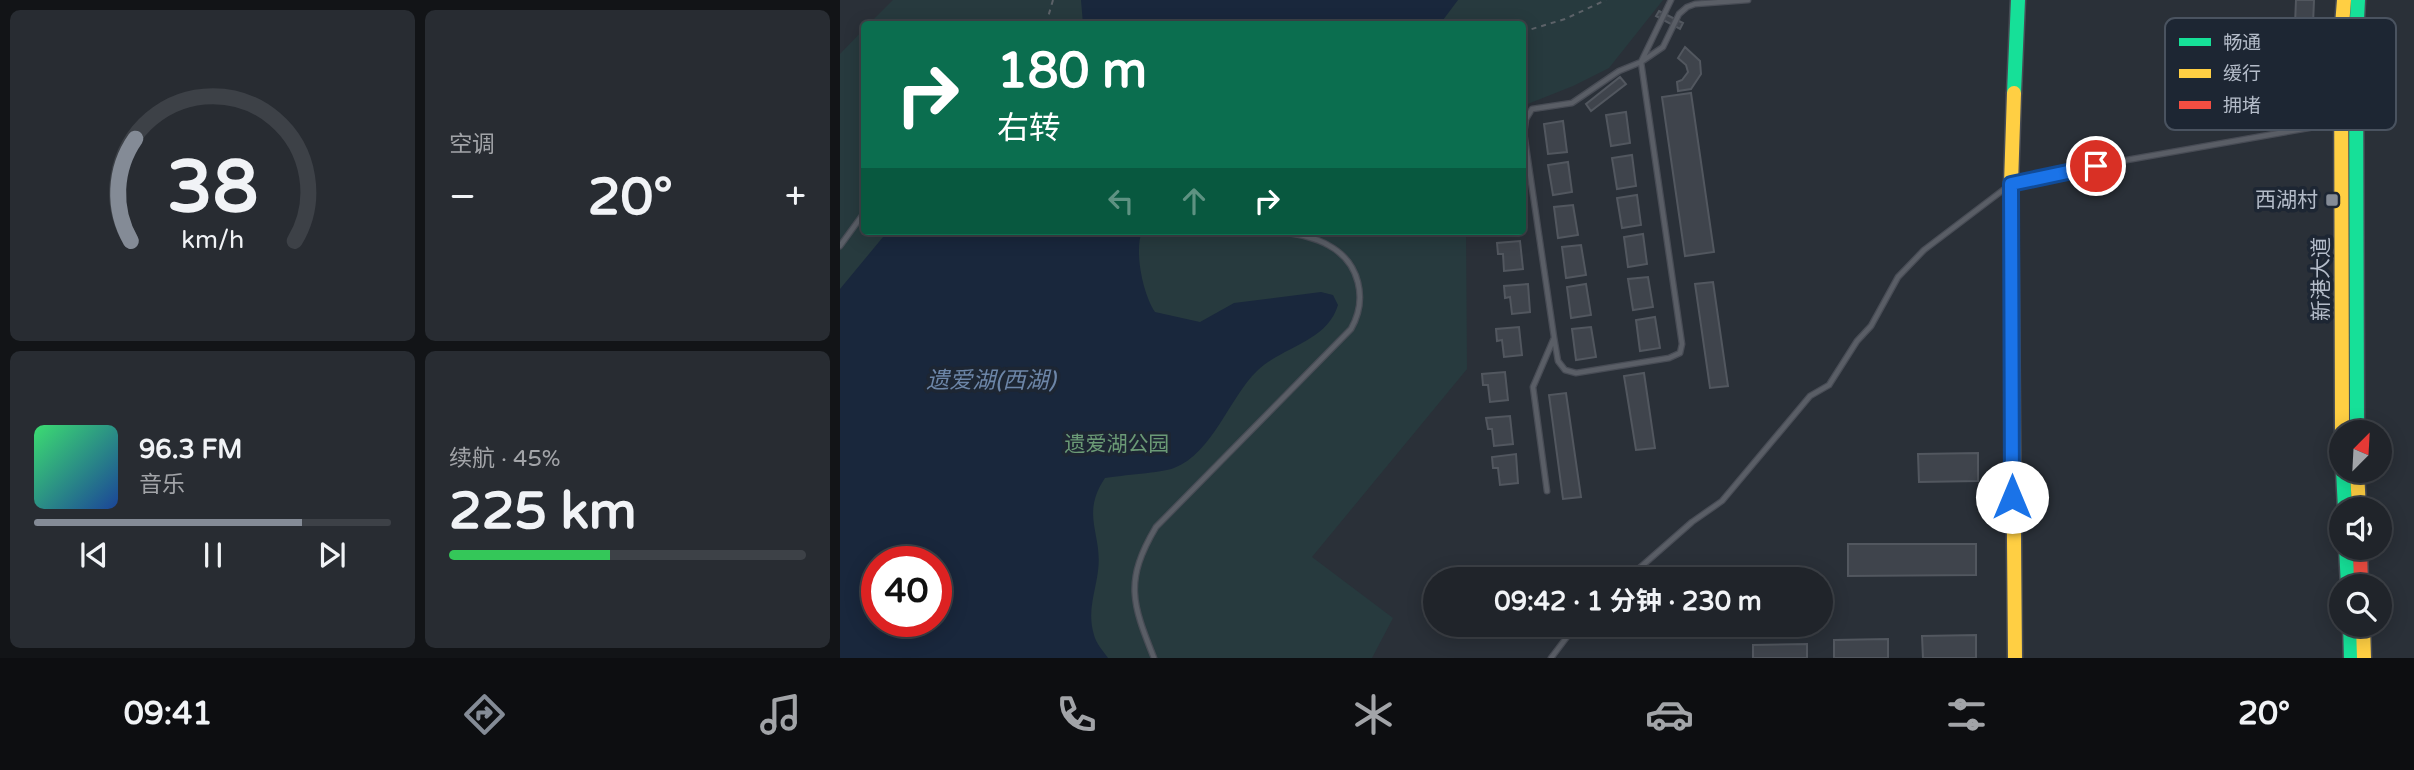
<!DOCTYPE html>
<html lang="zh">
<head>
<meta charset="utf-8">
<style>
  body { margin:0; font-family:"Varela Round","Noto Sans SC",sans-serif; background:#282c32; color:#f1f3f6; height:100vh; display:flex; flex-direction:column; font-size:26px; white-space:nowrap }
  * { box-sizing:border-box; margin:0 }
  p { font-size:23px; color:#a2a4a8 }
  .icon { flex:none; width:38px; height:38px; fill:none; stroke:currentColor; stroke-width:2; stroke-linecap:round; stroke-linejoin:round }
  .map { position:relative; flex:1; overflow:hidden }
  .panel { display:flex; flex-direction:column; gap:10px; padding:10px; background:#121417; width:840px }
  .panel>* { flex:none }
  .banner { position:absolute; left:21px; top:21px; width:665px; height:214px; border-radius:7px; box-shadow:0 4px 18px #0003,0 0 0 2px #3d4147; background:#0b6e4f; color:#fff; overflow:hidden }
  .needle { width:46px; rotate:24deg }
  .tools { position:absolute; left:1489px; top:420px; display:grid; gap:14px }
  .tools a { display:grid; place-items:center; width:63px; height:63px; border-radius:50%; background:#20242a; box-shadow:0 4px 18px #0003,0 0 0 2px #3d4147; font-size:35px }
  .speed { position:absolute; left:21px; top:546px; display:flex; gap:14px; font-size:35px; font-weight:700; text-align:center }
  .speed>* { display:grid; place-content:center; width:91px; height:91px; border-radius:50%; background:#20242a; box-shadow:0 4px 18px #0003,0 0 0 2px #3d4147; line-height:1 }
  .speed .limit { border:10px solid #d22; background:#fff; color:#111 }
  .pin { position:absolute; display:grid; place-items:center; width:60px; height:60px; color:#fff; margin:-30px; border:4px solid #fff; border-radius:50%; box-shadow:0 2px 7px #0007 }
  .me { position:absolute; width:77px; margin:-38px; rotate:0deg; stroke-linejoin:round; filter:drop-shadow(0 0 5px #0008) }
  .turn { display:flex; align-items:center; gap:24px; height:147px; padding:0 21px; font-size:32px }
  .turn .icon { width:91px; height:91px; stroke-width:2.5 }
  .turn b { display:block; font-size:49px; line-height:60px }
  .lanes { display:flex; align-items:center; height:66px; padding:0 21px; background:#0003; justify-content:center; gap:35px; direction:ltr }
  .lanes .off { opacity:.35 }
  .big { font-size:52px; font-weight:700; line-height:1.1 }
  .panel .card { flex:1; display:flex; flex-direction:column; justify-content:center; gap:10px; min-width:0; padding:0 24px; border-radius:10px; background:#282c32 }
  .panel .dial { align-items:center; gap:0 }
  .dial svg { height:182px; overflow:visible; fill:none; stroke:#3d4147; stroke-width:7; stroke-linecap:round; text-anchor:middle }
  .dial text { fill:#f1f3f6; stroke:none }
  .song { display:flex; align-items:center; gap:21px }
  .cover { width:84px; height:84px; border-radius:10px; background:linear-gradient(135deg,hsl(140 70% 55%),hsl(220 70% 35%)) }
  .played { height:7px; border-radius:4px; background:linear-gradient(90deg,#848b96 75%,#3d4147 75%) }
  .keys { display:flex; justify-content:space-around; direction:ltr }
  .heat { display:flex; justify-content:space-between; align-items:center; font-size:38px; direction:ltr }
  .charge { height:10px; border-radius:5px; background:linear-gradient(90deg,#34c759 45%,#3d4147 0) }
  .panel .tiles { flex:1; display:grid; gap:10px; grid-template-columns:repeat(2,1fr) }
  .trip { position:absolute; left:583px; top:567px; width:410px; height:70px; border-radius:35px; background:#20242a; box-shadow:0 4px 18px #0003,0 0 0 2px #3d4147; font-weight:700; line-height:70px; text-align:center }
  .tabs { display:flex; height:112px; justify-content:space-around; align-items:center; background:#0d0e11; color:#a2a4a8 }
  .tabs .icon { width:49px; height:49px }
  .tabs .selected { color:#848b96 }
  .tabs b { font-size:32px; color:#f1f3f6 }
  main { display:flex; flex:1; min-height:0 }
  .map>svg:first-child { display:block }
</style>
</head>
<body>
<main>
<section class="panel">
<div class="tiles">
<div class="card dial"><svg viewBox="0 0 100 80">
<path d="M14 69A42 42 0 1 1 86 69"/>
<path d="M14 69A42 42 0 0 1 16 24" stroke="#848b96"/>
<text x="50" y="56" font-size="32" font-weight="700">38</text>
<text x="50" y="72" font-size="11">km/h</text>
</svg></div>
<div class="card"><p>空调</p>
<div class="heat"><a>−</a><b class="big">20°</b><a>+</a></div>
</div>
<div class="card">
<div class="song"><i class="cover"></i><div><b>96.3 FM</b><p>音乐</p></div></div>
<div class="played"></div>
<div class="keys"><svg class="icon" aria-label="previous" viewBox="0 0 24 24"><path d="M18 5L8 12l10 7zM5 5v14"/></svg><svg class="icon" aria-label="pause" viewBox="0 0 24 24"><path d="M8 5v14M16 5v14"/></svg><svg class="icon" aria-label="next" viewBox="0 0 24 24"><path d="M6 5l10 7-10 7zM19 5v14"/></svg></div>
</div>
<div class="card"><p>续航 · 45%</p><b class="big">225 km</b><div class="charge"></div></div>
</div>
</section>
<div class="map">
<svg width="1574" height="658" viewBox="0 0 1574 658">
  <rect width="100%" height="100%" fill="#2a3038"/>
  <path fill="#273a3e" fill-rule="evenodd" d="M53,0H823L769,68L733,86L683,106L682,24H29Z
    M24,29V231H626L627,369L472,557L553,618L532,658H0V54ZM37,562H96V621H37Z"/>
  <path fill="#19273c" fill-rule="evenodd" d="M241,0H618L600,24H243Z
    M48,231H302C294,252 303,294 315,312L360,322L394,303L481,292L493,295L498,305C487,342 443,346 417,371C389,398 373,453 334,468C321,473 282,475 265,478C240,515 263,534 258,571C255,594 247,612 254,635C256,643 263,651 268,658H0V289ZM37,562H96V621H37Z"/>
  <path fill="#3f444c" stroke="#52575f" stroke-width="2" d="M1456,0H1474L1469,121L1451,120Z
    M819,11L843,23L840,29L816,16Z
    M845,47L860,61L861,74L851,89L838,91L837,82L842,80L848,72L846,65L838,58Z
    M780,77L786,84L751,111L746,104Z
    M851,93L874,252L845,256L822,97Z
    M786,112L790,143L771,146L766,115Z
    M723,121L727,152L708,154L704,124Z
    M792,155L796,186L777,189L772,158Z
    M728,162L732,192L713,195L708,165Z
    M797,195L801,225L782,228L777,198Z
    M733,205L738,235L718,238L714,207Z
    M803,234L807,264L788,267L784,237Z
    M680,241L683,269L664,271L663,254H658L657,243Z
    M741,245L746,275L726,278L722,247Z
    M808,277L813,307L793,310L788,279Z
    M873,282L888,386L870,388L855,284Z
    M688,284L690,312L672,314L670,297L665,298L664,286Z
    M746,284L751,315L731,318L727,287Z
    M815,317L820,348L800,351L796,320Z
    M679,327L682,355L664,357L662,340L657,341L656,329Z
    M751,327L756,357L736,360L732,329Z
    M665,372L668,400L650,402L648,385H643L642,374Z
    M804,373L815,448L796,450L784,376Z
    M726,393L741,497L723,499L709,395Z
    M670,416L673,444L654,446L652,429H648L646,418Z
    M1138,453V481L1079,482L1078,454Z
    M676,454L678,483L660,485L658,468H653L652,457Z
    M1008,544H1136V575L1008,576Z
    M1136,635V658H1083L1082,636Z
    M1048,639V658H994V640Z
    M967,644V658H913V645Z"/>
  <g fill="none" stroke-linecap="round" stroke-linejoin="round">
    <g stroke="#484c55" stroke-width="7">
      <path id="lane" d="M831,0L801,62L842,344L840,353L829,358L736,373L725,370L718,361L714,337L684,133L686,119L692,109L732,103L779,71L801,62L823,47L839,14L847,7L855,4L908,0
        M0,246L24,213
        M707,491L693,387L714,338
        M787,579L852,522L882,501L970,396L989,385L1017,341L1031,326L1058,277L1084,250L1171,184L1230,170L1497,123
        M314,658C292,603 284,581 316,527L511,329C528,299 520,262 488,245C473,236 453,234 436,231
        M711,658L736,625"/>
    </g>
    <g stroke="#484c55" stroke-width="17">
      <path id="fast" d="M1174,93L1178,0
        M1517,432L1516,39L1518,0
        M1503,471L1505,509
        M1506,548L1508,586
        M1510,625L1511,658"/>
    </g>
    <g stroke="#484c55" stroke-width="17">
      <path id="slow" d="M1174,93L1171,184L1175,658
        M1502,432L1501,38L1504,0
        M1517,471L1519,509
        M1523,625L1524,658"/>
    </g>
    <g stroke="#484c55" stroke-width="17">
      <path id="jam" d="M1520,548L1521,586"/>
    </g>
    <path stroke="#5c6268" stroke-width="2" stroke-dasharray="5 5" stroke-linecap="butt" d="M206,24L213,0
      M682,32L725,19L766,0"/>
    <use href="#lane" stroke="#5a5e66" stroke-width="4.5"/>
    <use href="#fast" stroke="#16e098" stroke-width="14"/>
    <use href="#slow" stroke="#ffcf43" stroke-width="14"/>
    <use href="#jam" stroke="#f24e42" stroke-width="14"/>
  </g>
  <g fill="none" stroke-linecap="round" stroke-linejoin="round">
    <g stroke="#114b97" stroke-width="18">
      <path id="route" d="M1172,497L1171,184L1256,166"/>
    </g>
    <use href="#route" stroke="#1a73e8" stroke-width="12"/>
  </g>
  <rect fill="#848b96" stroke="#1d2633" stroke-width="2.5" x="1485" y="193" width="14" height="14" rx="3.5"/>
  <g text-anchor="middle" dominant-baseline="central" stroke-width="7" stroke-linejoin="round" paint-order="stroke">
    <g font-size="21" fill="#b4bcc9" stroke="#1d2633" text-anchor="end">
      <text x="1478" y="200">西湖村</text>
    </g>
    <g font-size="21" fill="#b4bcc9" stroke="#1d2633">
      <text transform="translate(1481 279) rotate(-90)">新港大道</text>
    </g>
    <g font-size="21" fill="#6b9a76" stroke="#1d2633">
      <text x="277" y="444">遗爱湖公园</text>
    </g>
    <g font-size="23" font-style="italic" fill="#6d86a8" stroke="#1d2633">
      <text x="151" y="381">遗爱湖(西湖)</text>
    </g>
  </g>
  <rect x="1325" y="18" width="231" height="112" rx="10" fill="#1d2633" stroke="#4a5360" stroke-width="2"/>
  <rect x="1339" y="38" width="32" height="8" fill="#16e098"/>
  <rect x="1339" y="69" width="32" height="9" fill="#ffcf43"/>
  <rect x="1339" y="101" width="32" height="8" fill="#f24e42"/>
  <g font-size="19" fill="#b4bcc9">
    <text x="1383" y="49">畅通</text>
    <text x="1383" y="80">缓行</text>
    <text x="1383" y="112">拥堵</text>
  </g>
</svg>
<div class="tools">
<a><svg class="needle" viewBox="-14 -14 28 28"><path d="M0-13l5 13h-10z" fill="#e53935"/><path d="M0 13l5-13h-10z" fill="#a2a4a8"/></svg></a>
<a><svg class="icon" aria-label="sound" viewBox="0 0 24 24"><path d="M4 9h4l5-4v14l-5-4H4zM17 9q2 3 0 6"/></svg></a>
<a><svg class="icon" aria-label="search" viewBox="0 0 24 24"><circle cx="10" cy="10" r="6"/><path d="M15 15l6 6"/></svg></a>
</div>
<div class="speed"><div class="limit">40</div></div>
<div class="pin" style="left:1256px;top:166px;background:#d93025"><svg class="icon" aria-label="arrive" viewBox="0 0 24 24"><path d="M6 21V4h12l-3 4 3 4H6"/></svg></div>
<svg class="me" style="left:1172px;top:497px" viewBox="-20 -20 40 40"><circle r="19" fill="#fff"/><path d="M0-13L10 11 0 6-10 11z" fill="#1a73e8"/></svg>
<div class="trip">09:42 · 1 分钟 · 230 m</div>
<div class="banner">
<div class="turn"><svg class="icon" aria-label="right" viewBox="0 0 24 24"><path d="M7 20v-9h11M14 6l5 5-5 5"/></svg><div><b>180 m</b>右转</div></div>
<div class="lanes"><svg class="icon off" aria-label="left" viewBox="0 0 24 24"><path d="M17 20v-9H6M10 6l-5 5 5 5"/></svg><svg class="icon off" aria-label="ahead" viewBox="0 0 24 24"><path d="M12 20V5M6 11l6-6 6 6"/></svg><svg class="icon" aria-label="right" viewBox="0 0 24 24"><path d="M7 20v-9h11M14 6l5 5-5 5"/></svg></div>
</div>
</div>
</main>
<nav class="tabs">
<b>09:41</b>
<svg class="icon selected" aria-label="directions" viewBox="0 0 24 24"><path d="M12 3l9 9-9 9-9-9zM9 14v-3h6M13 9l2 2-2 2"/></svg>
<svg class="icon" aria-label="music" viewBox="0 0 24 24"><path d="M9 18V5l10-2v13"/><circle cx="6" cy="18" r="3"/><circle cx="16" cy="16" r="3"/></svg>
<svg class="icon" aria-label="phone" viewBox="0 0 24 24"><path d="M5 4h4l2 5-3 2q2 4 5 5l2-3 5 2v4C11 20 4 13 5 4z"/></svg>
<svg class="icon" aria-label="climate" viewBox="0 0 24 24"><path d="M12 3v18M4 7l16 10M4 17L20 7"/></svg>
<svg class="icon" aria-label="car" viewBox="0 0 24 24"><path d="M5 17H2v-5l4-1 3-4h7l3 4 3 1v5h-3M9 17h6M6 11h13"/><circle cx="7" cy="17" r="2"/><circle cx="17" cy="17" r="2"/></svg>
<svg class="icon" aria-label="filters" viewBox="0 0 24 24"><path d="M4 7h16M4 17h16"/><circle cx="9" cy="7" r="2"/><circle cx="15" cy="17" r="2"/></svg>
<b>20°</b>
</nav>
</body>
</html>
